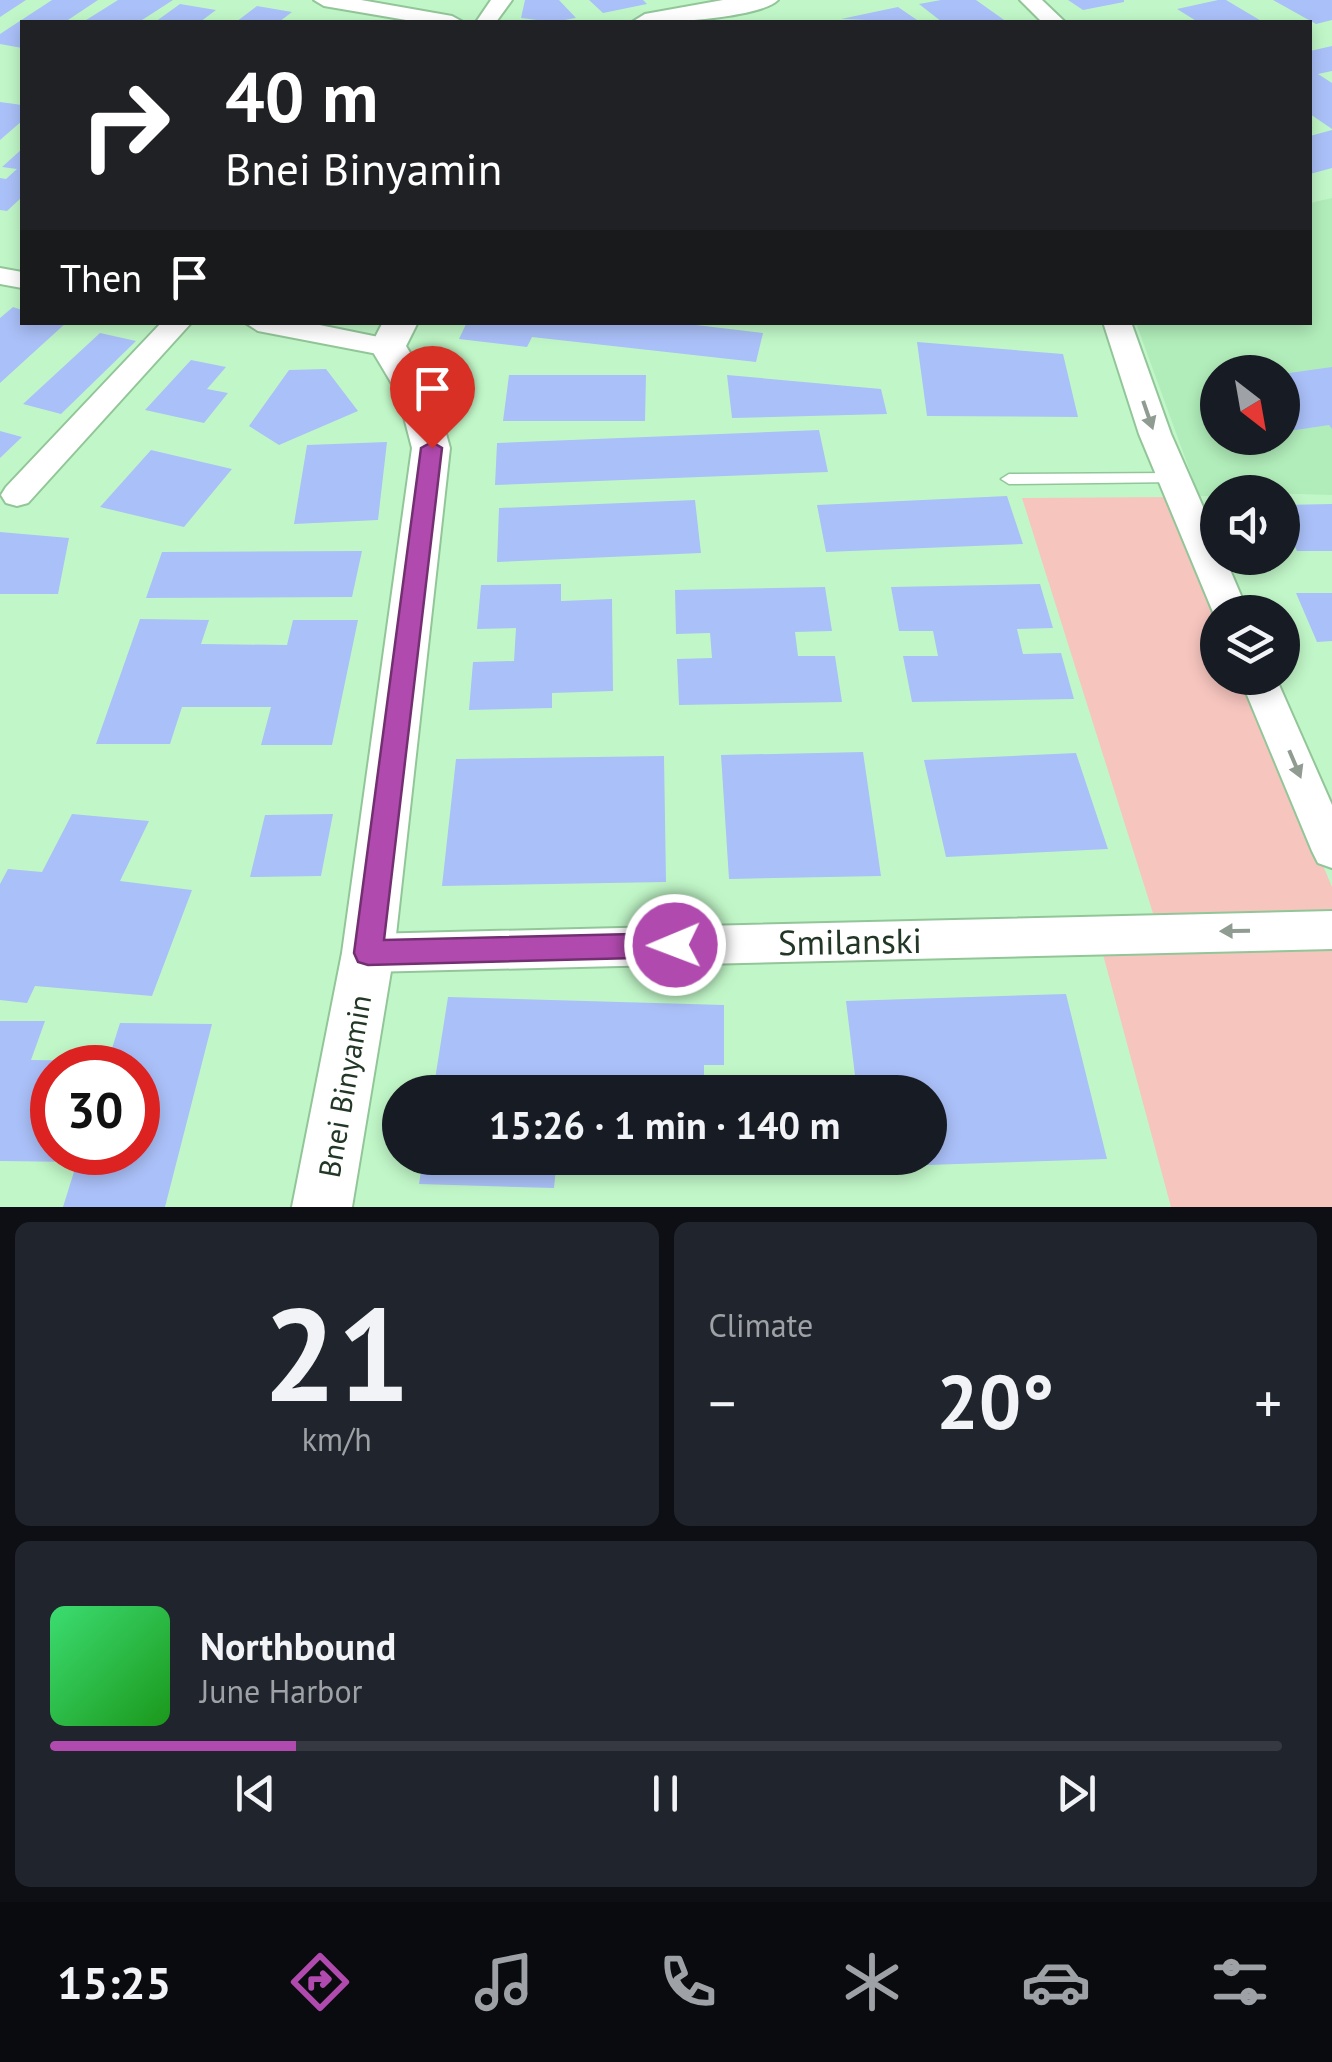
<!DOCTYPE html>
<html lang="en">
<head>
<meta charset="utf-8">
<style>
  body { margin:0; font-family:"PT Sans",sans-serif; background:#20242c; color:#f1f3f6; height:100vh; display:flex; flex-direction:column; font-size:38px; white-space:nowrap }
  * { box-sizing:border-box; margin:0 }
  p { font-size:32px; color:#9ea1a6 }
  .icon { flex:none; width:55px; height:55px; fill:none; stroke:currentColor; stroke-width:2; stroke-linecap:round; stroke-linejoin:round }
  .map { position:relative; height:1207px; overflow:hidden }
  .panel { display:flex; flex-direction:column; gap:15px; padding:15px; background:#0d0f14; flex:1 }
  .panel>* { flex:none }
  .banner { position:absolute; left:20px; top:20px; width:1292px; height:305px; border-radius:0px; box-shadow:0 5px 15px #0003; background:#202124; color:#fff; overflow:hidden }
  .needle { width:65px; rotate:149deg }
  .buttons { position:absolute; left:1200px; top:355px; display:grid; gap:20px }
  .buttons a { display:grid; place-items:center; width:100px; height:100px; border-radius:50%; background:#171b24; box-shadow:0 5px 15px #0003; font-size:50px }
  .speed { position:absolute; left:30px; top:1045px; display:flex; gap:20px; font-size:50px; font-weight:700; text-align:center }
  .speed>* { display:grid; place-content:center; width:130px; height:130px; border-radius:50%; background:#171b24; box-shadow:0 5px 15px #0003; line-height:1 }
  .speed .limit { border:15px solid #d22; background:#fff; color:#111 }
  .pin { position:absolute; display:grid; place-items:center; width:85px; height:85px; color:#fff; margin:-102px -42px; border-radius:50% 50% 50% 0; rotate:-45deg; box-shadow:0 0 10px #0007 }
  .pin .icon { rotate:45deg }
  .me { position:absolute; width:110px; margin:-55px; rotate:269deg; stroke-linejoin:round; filter:drop-shadow(0 0 8px #0008) }
  .turn { display:flex; align-items:center; gap:35px; height:210px; padding:0 40px; font-size:45px }
  .turn .icon { width:130px; height:130px; stroke-width:2.5 }
  .turn b { display:block; font-size:70px; line-height:85px }
  .then { display:flex; align-items:center; height:95px; padding:0 40px; background:#0003; gap:20px; font-size:38px }
  .big { font-size:75px; font-weight:700; line-height:1.1 }
  .panel .widget { flex:1; display:flex; flex-direction:column; justify-content:center; gap:15px; min-width:0; padding:0 35px; border-radius:15px; background:#20242c }
  .panel .dial { align-items:center; gap:0 }
  .dial b { font-size:130px; line-height:1 }
  .song { display:flex; align-items:center; gap:30px }
  .cover { width:120px; height:120px; border-radius:15px; background:linear-gradient(135deg,hsl(140 70% 55%),hsl(120 70% 35%)) }
  .played { height:10px; border-radius:5px; background:linear-gradient(90deg,#b14aae 20%,#363941 20%) }
  .keys { display:flex; justify-content:space-around; direction:ltr }
  .heat { display:flex; justify-content:space-between; align-items:center; font-size:55px; direction:ltr }
  .panel .tiles { flex:1; display:grid; gap:15px; grid-template-columns:1fr 1fr }
  .widget:last-child { grid-column:span 2 }
  .trip { position:absolute; left:382px; top:1075px; width:565px; height:100px; border-radius:50px; background:#171b24; box-shadow:0 5px 15px #0003; font-weight:700; line-height:100px; text-align:center }
  .tab-bar { display:flex; height:160px; justify-content:space-around; align-items:center; background:#090b0e; color:#9ea1a6 }
  .tab-bar .icon { width:70px; height:70px }
  .tab-bar .selected { color:#b14aae }
  .tab-bar b { font-size:45px; color:#f1f3f6 }
  .map>svg:first-child { display:block }
</style>
</head>
<body>
<div class="map">
<svg width="1332" height="1207" viewBox="0 0 1332 1207">
  <rect width="100%" height="100%" fill="#c1f7c8"/>
  <path fill="#b1edba" fill-rule="evenodd" d="M1332,198V495L1218,492L1217,496H1199L1136,323L1310,322V203ZM1218,372H1282V438H1218Z"/>
  <path fill="#f6c5be" d="M1170,497L1218,612V678H1245L1332,887V1207H1171L1101,947L1163,945L1022,498Z"/>
  <path fill="#aac0f8" fill-rule="evenodd" d="M0,0H26L0,17Z
    M52,0H98L65,22H22V48L0,44V34Z
    M118,0H173L139,22H83Z
    M525,0H559L576,18L553,22L521,18Z
    M589,0H643L647,4L603,13Z
    M941,0H976L1007,22H942L919,4Z
    M1068,0H1124V2L1083,10Z
    M1218,0H1226L1263,22H1198L1177,9Z
    M1273,0H1332V20L1316,24Z
    M180,4L216,10L200,22H155Z
    M257,6L292,12L279,22H236Z
    M898,7L920,22L841,19Z
    M1332,46V71L1318,74L1332,83V129L1310,114V51Z
    M0,102L22,105V121L0,140Z
    M1332,130V168L1310,174V136Z
    M22,149V197L7,211L0,210V178L6,179L17,169L2,167Z
    M13,307L22,310V322H67L0,383V318Z
    M467,322H671L763,333L756,362L532,337L527,347L459,339Z
    M100,333L136,341L61,414L23,404Z
    M917,342L1063,354L1078,417L927,416Z
    M191,360L226,367L207,389L228,393L204,423L145,410Z
    M1332,367V429L1329,425L1282,432V374Z
    M326,369L358,411L279,445L249,426L289,370Z
    M509,375H646L645,421H503Z
    M727,375L881,389L887,414L732,418Z
    M819,430L828,472L495,485L497,443Z
    M0,431L22,437L0,458Z
    M387,442L378,520L294,524L307,445Z
    M151,450L232,469L184,527L100,507Z
    M1007,496L1023,544L826,552L817,505Z
    M695,500L701,553L497,562L499,508Z
    M1332,504V551H1297L1282,519V505Z
    M0,532L69,538L58,594H0Z
    M362,551L352,597L146,598L162,552Z
    M561,584V601L612,599L613,691L552,693V708L469,710L473,662L514,661L516,628L477,629L481,585Z
    M1040,584L1053,628L1017,629L1023,654L1061,653L1074,699L912,702L903,656H938L933,631H899L891,587Z
    M825,587L832,631L795,632L798,656H835L842,702L679,705L677,659L712,658L710,633L676,634L675,590Z
    M1296,593H1332V641L1317,642Z
    M140,619L209,620L201,644L287,645L293,620H358L332,745H261L271,707H182L170,744H96Z
    M863,752L881,876L729,879L721,755Z
    M1076,753L1108,849L946,857L924,760Z
    M664,756L666,882L442,886L456,759Z
    M72,814L149,821L120,881L192,890L152,996L35,986L27,1003L0,1000V884L8,869L42,872Z
    M333,814L321,876L250,877L265,815Z
    M1066,994L1107,1159L867,1167L865,1158H930V1092H857L846,1001Z
    M448,997L724,1005V1065H704V1092H433Z
    M0,1021H45L31,1060L108,1061L120,1023L212,1024L165,1207H63L77,1162L0,1161ZM52,1068H138V1152H52Z
    M423,1158H557L554,1188L419,1184Z
    M611,1158H703V1172L610,1169Z"/>
  <g fill="none" stroke-linecap="round" stroke-linejoin="round">
    <g stroke="#92c699" stroke-width="3">
      <path id="service" d="M1173,473L1179,474L1181,478L1179,482L1009,484L1001,479L1009,474Z"/>
    </g>
    <g stroke="#92c699" stroke-width="4">
      <path id="minor" d="M314,0H361L452,16L463,22H418L324,6Z
        M491,0H512L496,22H476Z
        M1020,0H1042L1065,22H1042Z
        M0,268L22,272V288L0,284Z
        M162,322H192L28,503L17,506L6,503L1,495L6,487Z
        M244,322H305L398,341L403,347L398,353L388,356L258,331Z
        M1103,322H1131L1171,434L1218,541V558H1225L1248,612H1218V619L1213,612L1139,434Z
        M1240,678H1276L1332,805V868L1318,863L1312,851Z
        M1332,911V949L368,972L353,967L346,953L353,939L368,934Z"/>
    </g>
    <g stroke="#92c699" stroke-width="4">
      <path id="tertiary" d="M723,0H778C761,18 659,24 632,22L645,14Z
        M383,322H418L406,346L435,394L450,448L394,953L352,1207H292L342,953L412,448L398,394L370,347Z"/>
    </g>
    <use href="#service" fill="#fff" fill-rule="evenodd"/>
    <use href="#minor" fill="#fff" fill-rule="evenodd"/>
    <use href="#tertiary" fill="#fff" fill-rule="evenodd"/>
  </g>
  <defs><path id="oneway-solid" d="M-6-.8H1V-3.2L6.5 0L1 3.2V.8H-6Z" transform="scale(2.5)"/></defs>
  <g fill="#909b92">
    <use href="#oneway-solid" transform="translate(1148 415) rotate(71)"/>
    <use href="#oneway-solid" transform="translate(1295 764) rotate(67)"/>
    <use href="#oneway-solid" transform="translate(1235 931) rotate(179)"/>
  </g>
  <path fill="#b14aae" stroke="#733071" stroke-width="2.5" d="M432,442L442,448L384,940L675,933L685,936L689,945L685,954L675,957L368,965L358,962L354,953L421,448Z"/>
  <g text-anchor="middle" dominant-baseline="central" stroke-width="9" stroke-linejoin="round" paint-order="stroke">
    <g font-size="30" fill="#223726" stroke="#fff">
      <text transform="translate(344 1086) rotate(-80)">Bnei Binyamin</text>
    </g>
    <g font-size="35" fill="#223726" stroke="#fff">
      <text transform="translate(850 941) rotate(-1)">Smilanski</text>
    </g>
  </g>
</svg>
<div class="buttons">
<a><svg class="needle" viewBox="-14 -14 28 28"><path d="M0-13l5 13h-10z" fill="#e53935"/><path d="M0 13l5-13h-10z" fill="#9ea1a6"/></svg></a>
<a><svg class="icon" aria-label="sound" viewBox="0 0 24 24"><path d="M4 9h4l5-4v14l-5-4H4zM17 9q2 3 0 6"/></svg></a>
<a><svg class="icon" aria-label="layers" viewBox="0 0 24 24"><path d="M12 4l9 5-9 5-9-5zM3 14l9 5 9-5"/></svg></a>
</div>
<div class="speed"><div class="limit">30</div></div>
<div class="pin" style="left:432px;top:448px;background:#d93025"><svg class="icon" aria-label="arrive" viewBox="0 0 24 24"><path d="M6 21V4h12l-3 4 3 4H6"/></svg></div>
<svg class="me" style="left:675px;top:945px" viewBox="-20 -20 40 40"><circle r="17" fill="#b14aae" stroke="#fff" stroke-width="3"/><path d="M0-11L8 9 0 5-8 9z" fill="#fff"/></svg>
<div class="trip">15:26 · 1 min · 140 m</div>
<div class="banner">
<div class="turn"><svg class="icon" aria-label="right" viewBox="0 0 24 24"><path d="M7 20v-9h11M14 6l5 5-5 5"/></svg><div><b>40 m</b>Bnei Binyamin</div></div>
<div class="then">Then<svg class="icon" aria-label="arrive" viewBox="0 0 24 24"><path d="M6 21V4h12l-3 4 3 4H6"/></svg></div>
</div>
</div>
<section class="panel">
<div class="tiles">
<div class="widget dial"><b>21</b><p>km/h</p></div>
<div class="widget"><p>Climate</p>
<div class="heat"><a>−</a><b class="big">20°</b><a>+</a></div>
</div>
<div class="widget">
<div class="song"><i class="cover"></i><div><b>Northbound</b><p>June Harbor</p></div></div>
<div class="played"></div>
<div class="keys"><svg class="icon" aria-label="previous" viewBox="0 0 24 24"><path d="M18 5L8 12l10 7zM5 5v14"/></svg><svg class="icon" aria-label="pause" viewBox="0 0 24 24"><path d="M8 5v14M16 5v14"/></svg><svg class="icon" aria-label="next" viewBox="0 0 24 24"><path d="M6 5l10 7-10 7zM19 5v14"/></svg></div>
</div>
</div>
</section>
<nav class="tab-bar">
<b>15:25</b>
<svg class="icon selected" aria-label="directions" viewBox="0 0 24 24"><path d="M12 3l9 9-9 9-9-9zM9 14v-3h6M13 9l2 2-2 2"/></svg>
<svg class="icon" aria-label="music" viewBox="0 0 24 24"><path d="M9 18V5l10-2v13"/><circle cx="6" cy="18" r="3"/><circle cx="16" cy="16" r="3"/></svg>
<svg class="icon" aria-label="phone" viewBox="0 0 24 24"><path d="M5 4h4l2 5-3 2q2 4 5 5l2-3 5 2v4C11 20 4 13 5 4z"/></svg>
<svg class="icon" aria-label="climate" viewBox="0 0 24 24"><path d="M12 3v18M4 7l16 10M4 17L20 7"/></svg>
<svg class="icon" aria-label="car" viewBox="0 0 24 24"><path d="M5 17H2v-5l4-1 3-4h7l3 4 3 1v5h-3M9 17h6M6 11h13"/><circle cx="7" cy="17" r="2"/><circle cx="17" cy="17" r="2"/></svg>
<svg class="icon" aria-label="filters" viewBox="0 0 24 24"><path d="M4 7h16M4 17h16"/><circle cx="9" cy="7" r="2"/><circle cx="15" cy="17" r="2"/></svg>
</nav>
</body>
</html>
